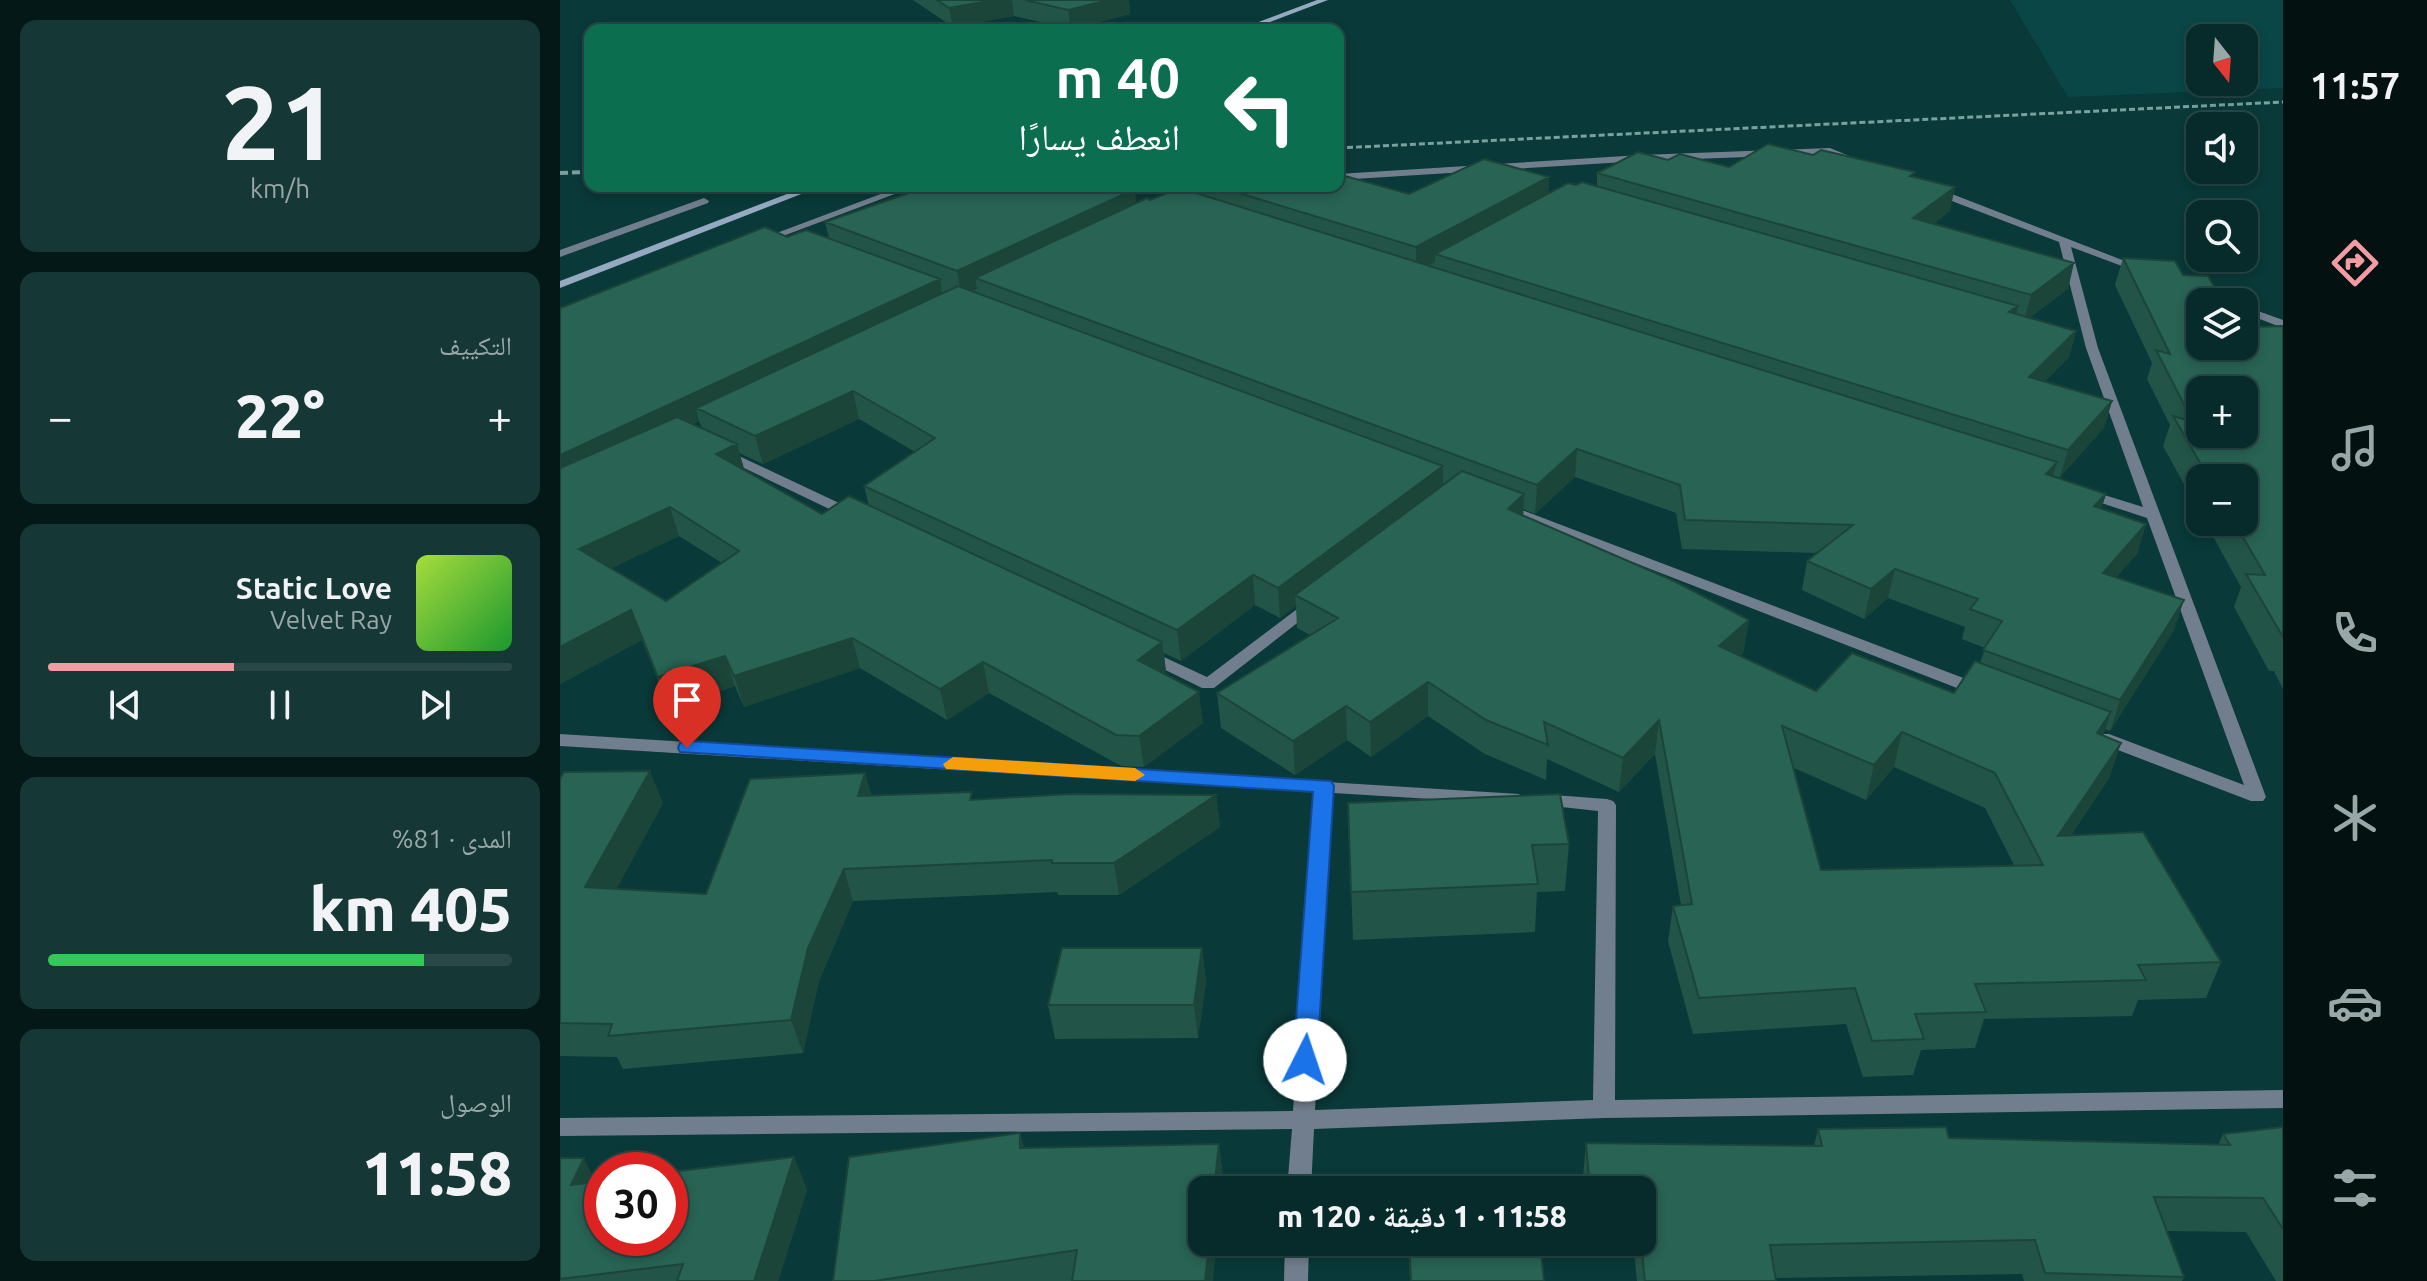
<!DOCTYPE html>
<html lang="ar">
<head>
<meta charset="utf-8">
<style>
  body { margin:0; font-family:Ubuntu,"Noto Naskh Arabic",sans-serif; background:#153736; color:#f1f3f6; direction:rtl; height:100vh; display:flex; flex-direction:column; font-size:30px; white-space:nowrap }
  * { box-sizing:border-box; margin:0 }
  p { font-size:26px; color:#98a7a8 }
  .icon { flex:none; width:44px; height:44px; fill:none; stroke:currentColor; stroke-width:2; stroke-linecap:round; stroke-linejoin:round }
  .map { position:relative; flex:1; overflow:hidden; direction:ltr }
  .drawer { display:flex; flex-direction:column; gap:20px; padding:20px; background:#041817; width:560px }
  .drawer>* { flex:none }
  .banner { position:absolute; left:24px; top:24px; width:760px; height:168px; border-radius:16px; box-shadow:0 4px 12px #0003,0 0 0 2px #284747; direction:rtl; background:#0b6e4f; color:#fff; overflow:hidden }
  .needle { width:52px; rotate:163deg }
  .tools { position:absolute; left:1626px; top:24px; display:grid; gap:16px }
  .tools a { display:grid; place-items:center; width:72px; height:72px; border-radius:16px; background:#072b2a; box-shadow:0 4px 12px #0003,0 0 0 2px #284747; font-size:40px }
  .speed { position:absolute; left:24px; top:1152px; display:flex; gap:16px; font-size:40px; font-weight:700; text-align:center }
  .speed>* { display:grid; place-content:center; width:104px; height:104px; border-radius:50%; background:#072b2a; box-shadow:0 4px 12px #0003,0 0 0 2px #284747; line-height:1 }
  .speed .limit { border:12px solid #d22; background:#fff; color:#111 }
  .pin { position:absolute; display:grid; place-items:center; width:68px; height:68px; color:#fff; margin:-82px -34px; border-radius:50% 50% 50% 0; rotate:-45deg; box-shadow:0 0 8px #0007 }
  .pin .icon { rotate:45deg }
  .me { position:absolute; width:88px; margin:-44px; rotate:4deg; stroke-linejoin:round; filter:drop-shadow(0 0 6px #0008) }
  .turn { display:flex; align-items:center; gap:28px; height:168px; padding:0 32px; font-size:36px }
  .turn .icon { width:104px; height:104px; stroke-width:2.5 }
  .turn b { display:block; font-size:56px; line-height:68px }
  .big { font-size:60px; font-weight:800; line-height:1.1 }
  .drawer .card { flex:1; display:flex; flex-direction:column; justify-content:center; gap:12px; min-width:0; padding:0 28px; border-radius:16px; background:#153736 }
  .drawer .dial { align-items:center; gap:0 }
  .dial b { font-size:104px; line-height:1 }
  .song { display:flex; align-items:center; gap:24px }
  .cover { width:96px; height:96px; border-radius:12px; background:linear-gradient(135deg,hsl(80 70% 55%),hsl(130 70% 35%)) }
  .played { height:8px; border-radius:4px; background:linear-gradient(90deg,#f49aa3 40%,#284747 40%) }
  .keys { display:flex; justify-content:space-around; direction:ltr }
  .heat { display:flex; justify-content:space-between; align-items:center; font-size:44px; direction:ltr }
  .charge { height:12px; border-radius:6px; background:linear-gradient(90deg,#34c759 81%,#284747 0) }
  .trip { position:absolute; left:628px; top:1176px; width:468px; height:80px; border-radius:16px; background:#072b2a; box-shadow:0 4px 12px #0003,0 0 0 2px #284747; font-weight:800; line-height:80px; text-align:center; direction:rtl }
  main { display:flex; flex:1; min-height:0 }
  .tab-bar { display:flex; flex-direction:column; width:144px; justify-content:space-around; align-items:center; background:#031111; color:#98a7a8 }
  .tab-bar .icon { width:56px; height:56px }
  .tab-bar .selected { color:#f49aa3 }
  .tab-bar b { font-size:36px; color:#f1f3f6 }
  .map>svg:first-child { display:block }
</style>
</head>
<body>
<main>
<nav class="tab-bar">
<b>11:57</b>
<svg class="icon selected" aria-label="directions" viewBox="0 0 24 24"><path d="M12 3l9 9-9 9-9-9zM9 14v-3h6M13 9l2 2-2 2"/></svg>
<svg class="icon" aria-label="music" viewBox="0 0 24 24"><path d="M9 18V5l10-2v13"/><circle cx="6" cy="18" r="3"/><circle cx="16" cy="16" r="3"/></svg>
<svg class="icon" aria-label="phone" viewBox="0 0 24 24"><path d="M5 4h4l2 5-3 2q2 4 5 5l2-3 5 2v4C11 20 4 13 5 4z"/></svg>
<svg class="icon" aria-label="climate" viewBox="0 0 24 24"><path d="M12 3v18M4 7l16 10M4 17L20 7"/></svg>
<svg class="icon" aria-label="car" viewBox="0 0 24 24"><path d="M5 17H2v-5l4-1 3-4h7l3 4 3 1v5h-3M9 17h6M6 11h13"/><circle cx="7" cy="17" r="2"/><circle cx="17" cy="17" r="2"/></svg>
<svg class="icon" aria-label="filters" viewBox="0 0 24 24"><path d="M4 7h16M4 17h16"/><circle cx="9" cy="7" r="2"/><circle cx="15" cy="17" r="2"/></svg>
</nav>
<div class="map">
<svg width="1723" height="1281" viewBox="0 0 1723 1281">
  <rect width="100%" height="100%" fill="#093938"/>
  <path fill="#0a4646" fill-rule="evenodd" d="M1450,0H1723V88L1508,97ZM1640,38H1684V82H1640Z"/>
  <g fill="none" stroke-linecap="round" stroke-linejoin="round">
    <path fill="#717e8d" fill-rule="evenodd" d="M1270,148L1299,160L1294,163L1269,154L1081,161L778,180V174L1081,155Z
      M342,186H356L223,236L214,234Z
      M1371,189H1379L1588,270L1578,272L1511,247L1538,348L1706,797L1703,801H1691L1537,742L1534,738L1537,734H1549L1684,785L1587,518L1520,496L1518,493L1525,489L1583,507L1526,348L1499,242L1371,193Z
      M144,198L149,201L148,203L0,257V250Z
      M1684,306L1723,320V328L1684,313Z
      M164,449L296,511L298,514L291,518L286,517L159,456L157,453Z
      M946,504L1427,687L1429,691L1427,695H1415L941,511L939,508Z
      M754,598L762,603L759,606L654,688H642L581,658L579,655L587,650L593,652L647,677L749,600Z
      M0,734L959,794L962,798L959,802L953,804L773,793L755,1110L1033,1100L1038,811L974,804L971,800L974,796L980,794L1047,799L1053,801L1056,805L1055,1100L1723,1090V1108L1044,1118L754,1129L751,1190H727L732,1129L0,1136V1118L733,1111L755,792L0,746Z
      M725,1242H749L748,1281H724Z"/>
    <path fill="#95a9c1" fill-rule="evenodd" d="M757,0H768L689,30H677Z
      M248,186H262L0,288V281Z"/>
    <path stroke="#7aa09f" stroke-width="3" stroke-dasharray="6 3" stroke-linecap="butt" d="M778,148L1723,102"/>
    <path stroke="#7aa09f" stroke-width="4" stroke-dasharray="8 4" stroke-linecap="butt" d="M0,173L30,172"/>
  </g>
  <path fill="#225547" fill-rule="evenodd" d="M353,0H569L570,14L511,29L454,16L393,27Z
    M1253,155L1354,177L1390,211L1373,224L1508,289L1469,318L1516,331L1509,357L1484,382L1552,401L1544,428L1500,477L1493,476L1546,494L1541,509L1586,524L1577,554L1556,577L1614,630L1550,731L1545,729L1543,736L1561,743L1549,778L1511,835L1661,962L1646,998L1578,1000L1572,1016L1424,1019L1415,1048L1361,1050L1353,1075L1303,1077L1286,1024L1133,1034L1108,941L1113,906L1121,905L1095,754L1059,792L987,759L986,780L925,754L868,716L811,757L787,740L735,775L661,728L657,693L750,635L737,628L736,606L720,618L695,605L621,661L604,653L606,672L604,674L643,723L584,767L561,766L429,693L387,720L300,668L184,707L175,686L109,708L82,640L0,684V308L227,237L269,238L265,222L576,203L590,200L639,194V186H778L849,194L989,177L988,193L1016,185L1037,186V173L1108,160L1169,167ZM299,419L355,452L304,486L309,506L262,514L184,469L179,453L203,464ZM139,421L142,428L133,424ZM1015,477L1116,513L1122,549L1257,553L1247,561L1242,590L1304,619L1328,598L1405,627L1402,639L1425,648L1420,663L1394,693L1256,691L1180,656L1183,653L1189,620L963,516V509L975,514ZM119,536L162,563L106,601L51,568ZM1334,767L1425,808L1454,865L1261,870L1234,768L1306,800Z
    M1563,258L1640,302L1693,327L1723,326V689L1714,671H1709L1674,607L1681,587L1645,522H1684V478H1640V513L1603,446L1610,425L1587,379L1592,363L1555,285Z
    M305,773L311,795L414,800L656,795L660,827L559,895H498L497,892L293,901L259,981L243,1053L63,1069L57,1057L0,1056V779L103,803L56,889L146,894Z
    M788,803L1009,844L1005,891L977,892L975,932L793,940Z
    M642,948L646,982L638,1038L495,1039L488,1005Z
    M1723,1127V1281H1716L1686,1232L1607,1231L1624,1277L1622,1281H1464L1462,1274L1216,1278V1281H1077L1074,1252L1028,1251V1242H1082V1190H1024L1023,1177L1026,1143L1254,1146L1258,1129L1389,1138L1658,1145L1663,1134Z
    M460,1133L464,1148L659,1144L663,1178L662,1190H642L653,1281H273Z
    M234,1157L247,1190L218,1281H0V1158L36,1182Z
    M848,1242H980L984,1281H850Z"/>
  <path fill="#1c453a" d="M434,0H452L454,16L393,27L389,8Z
    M549,0H569L570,14L511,29L508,10Z
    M989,177L988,200L875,254V262L856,272V247Z
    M1395,187L1390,211L1349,243L1353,218Z
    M575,189L577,214L415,278L417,289L402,297L397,271Z
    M1514,263L1508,289L1464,321L1471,295Z
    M380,279L384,304L136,408L139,421L0,488V455Z
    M1458,306L1452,331L1449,312Z
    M1516,331L1509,357L1462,404L1469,377Z
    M293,391L299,419L203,464L195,436Z
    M1552,401L1544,428L1500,477L1508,450Z
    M177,444L185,472L156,454Z
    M1017,449L1015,477L975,514L977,485Z
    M1497,462L1489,490L1486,474Z
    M883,466V495L735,595L736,606L720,618L718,588Z
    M964,494L963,526L948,509Z
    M1546,494L1537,523L1534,506Z
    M110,507L119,536L30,579L19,549Z
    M1586,524L1577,554L1534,603L1543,573Z
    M1335,569L1328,598L1304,619L1311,589Z
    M693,575L695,605L621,661L617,630Z
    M1624,600L1614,630L1550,731L1560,700Z
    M71,610L82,640L0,684V647Z
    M1189,620L1183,653L1154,680L1159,646Z
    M292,638L300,668L184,707L174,676Z
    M602,642L606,672L582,691L578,660Z
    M165,656L175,686L109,708L98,677Z
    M423,662L429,693L387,720L380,689Z
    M868,682V716L811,757L810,722Z
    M639,692L643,723L584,767L579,736Z
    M786,706L787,740L735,775L733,741Z
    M1551,712L1540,746L1537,733Z
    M1099,720L1095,754L1059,792L1063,758Z
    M1342,732L1334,767L1306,800L1314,765Z
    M1561,743L1549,778L1486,871L1498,836Z
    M90,771L103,803L40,920L25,887Z
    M305,773L313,805L298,796Z
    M656,795L660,827L559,895L554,863Z
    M284,869L293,901L259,981L243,1053L231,1020L248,948Z
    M642,948L646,982L638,1038L634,1005Z
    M460,1133L468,1166L460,1148Z
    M659,1144L663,1178L662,1190H654Z
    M234,1157L247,1190L218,1281H194Z
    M24,1158L40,1191L11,1185Z
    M649,1242H657L653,1281H645Z"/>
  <path fill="#286353" stroke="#1c453a" stroke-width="2" fill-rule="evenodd" d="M377,0H434L389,8Z
    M465,0H549L508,10Z
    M1208,144L1253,155L1261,150L1355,172L1350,176L1395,187L1353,218L1514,263L1471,295L1037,173L1078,152L1108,160L1120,154L1169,167Z
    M924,159L989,177L856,247L656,186H778V174L849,194Z
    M1022,182L1458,306L1449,312L1516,331L1469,377L1552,401L1508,450L875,254L1008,183L1016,185Z
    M369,186H569L575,189L397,271L265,222Z
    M620,188L1497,462L1486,474L1546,494L1534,506L1586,524L1543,573L1624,600L1560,700L1423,650L1442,621L1410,609L1418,599L1335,569L1311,589L1247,561L1293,525L1125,520L1120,485L1017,449L977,485L415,278L587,198L590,200Z
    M205,227L227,237L246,230L380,279L0,455V308Z
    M1563,258L1615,261L1623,275L1648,276L1663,302H1640V346H1684V310L1693,327L1723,326V637L1686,574L1705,575L1674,522H1684V478H1649L1613,416L1633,422L1596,350L1610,354ZM1640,390H1684V434H1640Z
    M398,286L883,466L718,588L693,575L617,630L304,486L375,438L293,391L195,436L136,408Z
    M117,417L177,444L156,454L262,514L289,496L602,642L578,660L639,692L579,736L556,735L423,662L380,689L292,638L174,676L165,656L98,677L71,610L0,647V468ZM110,507L179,551L106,601L19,549Z
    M902,471L964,494L948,509L1114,581L1189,620L1159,646L1256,691L1292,653L1394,693L1415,661L1551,712L1537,733L1561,743L1498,836L1583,832L1661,962L1578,965L1586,980L1415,984L1426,1012L1355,1014L1364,1039L1312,1041L1295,988L1139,998L1113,906L1132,904L1099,720L1063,758L984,722L988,745L926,720L868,682L810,722L786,706L733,741L657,693L778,618L735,595ZM1222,726L1314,765L1342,732L1435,773L1483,865L1261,870Z
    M90,771L25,887L146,894L190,779L305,773L298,796L412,792L410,800L510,794L656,795L554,863H492V860L284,869L248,948L231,1020L48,1036L52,1024L0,1023V779L4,772Z
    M1000,794L1009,844L972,845L978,884L791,892L788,803Z
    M502,948H642L634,1005H488Z
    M1386,1127L1389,1138L1670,1145L1663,1134L1723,1127V1229L1703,1198L1594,1197L1624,1277L1485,1273L1475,1240L1210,1245L1216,1281H1085L1081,1242L1082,1190H1030L1026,1143L1262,1146L1258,1129Z
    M460,1133V1148L659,1144L654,1190H642V1242H649L645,1281H512L517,1250L314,1281H273L289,1157Z
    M234,1157L194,1281H117L123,1264L0,1279V1158H24L11,1185L42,1181V1238H110V1172Z
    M973,1189V1190H941Z
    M849,1242H980L984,1281H851Z"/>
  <path fill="#1a73e8" stroke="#114b97" stroke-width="2" d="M127,741L771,781L774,786L757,1060L754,1067L745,1069L736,1067L733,1060L753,792L120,752L118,748L120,743Z"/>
  <path fill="#f59e0b" d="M393,757L575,768L585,775L575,781L386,769L383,764Z"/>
</svg>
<div class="tools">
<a><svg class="needle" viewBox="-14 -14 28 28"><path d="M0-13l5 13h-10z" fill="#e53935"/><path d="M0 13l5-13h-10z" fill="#98a7a8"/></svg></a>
<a><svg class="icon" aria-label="sound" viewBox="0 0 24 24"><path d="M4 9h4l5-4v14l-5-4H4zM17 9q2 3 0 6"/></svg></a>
<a><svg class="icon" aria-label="search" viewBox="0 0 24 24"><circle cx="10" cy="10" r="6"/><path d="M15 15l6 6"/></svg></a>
<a><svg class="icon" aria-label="layers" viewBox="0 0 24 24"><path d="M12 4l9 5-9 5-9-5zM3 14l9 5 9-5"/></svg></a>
<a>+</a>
<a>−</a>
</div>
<div class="speed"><div class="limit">30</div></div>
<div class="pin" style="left:127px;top:748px;background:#d93025"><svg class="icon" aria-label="arrive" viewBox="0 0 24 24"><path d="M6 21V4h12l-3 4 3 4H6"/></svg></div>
<svg class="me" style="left:745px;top:1060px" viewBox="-20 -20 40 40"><circle r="19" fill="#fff"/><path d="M0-13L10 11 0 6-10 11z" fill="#1a73e8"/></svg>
<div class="trip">11:58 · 1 دقيقة · 120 m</div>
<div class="banner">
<div class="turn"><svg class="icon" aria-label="left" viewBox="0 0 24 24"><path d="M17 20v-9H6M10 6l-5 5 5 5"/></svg><div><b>40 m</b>انعطف يسارًا</div></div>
</div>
</div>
<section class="drawer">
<div class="card dial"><b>21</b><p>km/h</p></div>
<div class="card"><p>التكييف</p>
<div class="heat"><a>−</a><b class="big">22°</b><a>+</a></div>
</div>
<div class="card">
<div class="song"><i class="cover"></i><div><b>Static Love</b><p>Velvet Ray</p></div></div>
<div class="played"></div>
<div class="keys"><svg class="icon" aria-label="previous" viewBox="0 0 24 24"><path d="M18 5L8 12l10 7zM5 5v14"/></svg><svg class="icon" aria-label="pause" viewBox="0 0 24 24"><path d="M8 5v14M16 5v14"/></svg><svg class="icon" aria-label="next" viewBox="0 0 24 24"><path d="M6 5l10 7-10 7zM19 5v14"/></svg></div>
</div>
<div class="card"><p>المدى · 81%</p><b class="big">405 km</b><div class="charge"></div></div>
<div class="card"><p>الوصول</p><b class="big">11:58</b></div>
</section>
</main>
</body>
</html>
